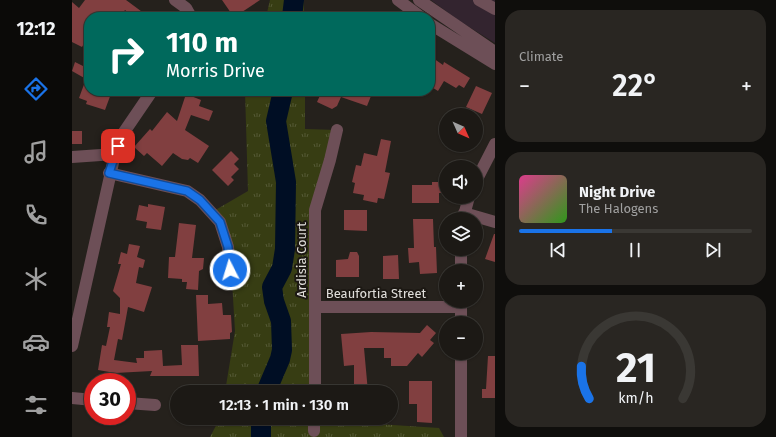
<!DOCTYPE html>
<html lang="en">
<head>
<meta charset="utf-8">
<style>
  body { margin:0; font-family:"Fira Sans",sans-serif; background:#292622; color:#f1f3f6; height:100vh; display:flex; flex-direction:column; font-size:15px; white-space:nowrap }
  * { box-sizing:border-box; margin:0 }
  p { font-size:13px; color:#a0a0a0 }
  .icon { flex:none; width:22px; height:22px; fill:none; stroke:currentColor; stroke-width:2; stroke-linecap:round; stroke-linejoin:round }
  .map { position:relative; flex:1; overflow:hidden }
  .side { display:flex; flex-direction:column; gap:10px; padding:10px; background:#0f0e0c; width:281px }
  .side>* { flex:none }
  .hud { position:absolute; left:12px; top:12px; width:351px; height:84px; border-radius:16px; box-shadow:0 1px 3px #0004,0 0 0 1px #3a3834; background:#00695c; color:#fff; overflow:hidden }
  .needle { width:26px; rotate:135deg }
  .tools { position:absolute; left:367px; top:108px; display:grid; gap:8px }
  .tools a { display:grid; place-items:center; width:44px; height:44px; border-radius:50%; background:#1c1915; box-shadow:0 1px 3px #0004,0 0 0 1px #3a3834; font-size:20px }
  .speed { position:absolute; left:12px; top:373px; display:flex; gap:8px; font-size:20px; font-weight:700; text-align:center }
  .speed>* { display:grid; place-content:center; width:52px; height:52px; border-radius:50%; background:#1c1915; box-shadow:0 1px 3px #0004,0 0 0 1px #3a3834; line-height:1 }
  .speed .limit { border:6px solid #d22; background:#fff; color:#111 }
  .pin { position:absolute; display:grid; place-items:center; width:34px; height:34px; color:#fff; margin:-17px; border-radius:8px; box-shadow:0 2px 6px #0006 }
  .me { position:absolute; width:44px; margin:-22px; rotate:355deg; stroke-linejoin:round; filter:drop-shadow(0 0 3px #0008) }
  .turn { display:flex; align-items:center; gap:14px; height:84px; padding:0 16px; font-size:18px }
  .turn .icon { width:52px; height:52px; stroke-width:2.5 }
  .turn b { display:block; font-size:28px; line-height:34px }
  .big { font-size:30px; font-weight:600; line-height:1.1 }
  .side .widget { flex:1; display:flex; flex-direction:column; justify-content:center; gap:6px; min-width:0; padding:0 14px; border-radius:16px; background:#292622 }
  .side .dial { align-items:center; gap:0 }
  .dial svg { height:104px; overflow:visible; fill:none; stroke:#3a3834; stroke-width:7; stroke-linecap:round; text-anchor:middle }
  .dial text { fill:#f1f3f6; stroke:none }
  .song { display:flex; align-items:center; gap:12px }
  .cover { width:48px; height:48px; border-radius:6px; background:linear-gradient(135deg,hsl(330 70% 55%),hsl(110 70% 35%)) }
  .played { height:4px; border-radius:2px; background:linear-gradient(90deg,#1a73e8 40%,#3a3834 40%) }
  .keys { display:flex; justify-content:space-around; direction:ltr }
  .heat { display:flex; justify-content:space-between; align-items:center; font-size:22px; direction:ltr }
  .trip { position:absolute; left:98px; top:385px; width:228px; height:40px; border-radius:20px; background:#1c1915; box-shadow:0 1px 3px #0004,0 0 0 1px #3a3834; font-weight:600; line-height:40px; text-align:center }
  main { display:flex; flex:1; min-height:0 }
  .dock { display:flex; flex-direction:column; width:72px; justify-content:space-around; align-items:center; background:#0b0a08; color:#a0a0a0 }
  .dock .icon { width:28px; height:28px }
  .dock .on { color:#1a73e8 }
  .dock b { font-size:18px; color:#f1f3f6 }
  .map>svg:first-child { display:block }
</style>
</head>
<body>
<main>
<nav class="dock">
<b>12:12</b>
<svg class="icon on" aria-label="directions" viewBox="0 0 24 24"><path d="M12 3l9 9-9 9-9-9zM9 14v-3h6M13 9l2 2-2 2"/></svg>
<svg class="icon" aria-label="music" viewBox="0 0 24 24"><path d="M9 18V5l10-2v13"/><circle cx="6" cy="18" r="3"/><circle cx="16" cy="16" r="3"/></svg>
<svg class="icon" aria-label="phone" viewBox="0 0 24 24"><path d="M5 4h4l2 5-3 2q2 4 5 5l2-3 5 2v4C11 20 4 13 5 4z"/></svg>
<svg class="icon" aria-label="climate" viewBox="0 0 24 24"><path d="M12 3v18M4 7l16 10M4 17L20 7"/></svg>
<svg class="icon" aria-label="car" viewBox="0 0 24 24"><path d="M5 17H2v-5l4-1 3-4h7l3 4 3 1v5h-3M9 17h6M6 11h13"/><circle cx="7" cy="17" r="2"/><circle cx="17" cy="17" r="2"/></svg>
<svg class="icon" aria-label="filters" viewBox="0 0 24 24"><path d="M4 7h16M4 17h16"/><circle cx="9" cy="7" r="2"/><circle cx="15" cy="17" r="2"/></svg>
</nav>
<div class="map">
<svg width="423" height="437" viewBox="0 0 423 437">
  <defs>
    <pattern id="park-tufts" width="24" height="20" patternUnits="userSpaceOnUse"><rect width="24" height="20" fill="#373d13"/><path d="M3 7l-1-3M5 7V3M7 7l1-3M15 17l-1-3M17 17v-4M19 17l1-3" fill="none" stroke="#545935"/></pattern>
  </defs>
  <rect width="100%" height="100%" fill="#25211c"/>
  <path fill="#33242f" d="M359,0H423V43L386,20Z"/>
  <path fill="url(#park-tufts)" d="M198,0H232V17H194Z
    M173,91H233V129L265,130L243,210V392H153L163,331L160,281L140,212L176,191Z
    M148,418H242L243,420L367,428L372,437H138Z"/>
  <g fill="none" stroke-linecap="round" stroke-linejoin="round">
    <path stroke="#000e24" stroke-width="20" d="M220,17L222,0
      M194,392L208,359L210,350L209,321L202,301L200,287L210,268L213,249L214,182L204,121L211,91
      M189,418V437"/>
  </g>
  <path fill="#813f40" d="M13,0H54L77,17H62L53,10L48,17H17V35L10,47L0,42V2L7,8Z
    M150,0H188L167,14L159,13Z
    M358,56L371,65L372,62L398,78L392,88L387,85L384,88L372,81L366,91L358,86L361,81L358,79Z
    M3,62L17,69V91H40L33,110L14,104L15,101L7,98L14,79L0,71Z
    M404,86L420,93L410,114L394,107Z
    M250,91H301L295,106L269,97L265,106L260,109L245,102Z
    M114,94L129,100L127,106L141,111L137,121L119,115L113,130L137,146L126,163L118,158L116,160L110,159L101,153L90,166L75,153L72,156L62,147L78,129L80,131L95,112L105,121Z
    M0,131H10V144H0Z
    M309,139L319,141L313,172L318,173L312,199L306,198L305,203L291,200L292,195L281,193L283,183L280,182L284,165L289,166L292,153L305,156Z
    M159,151L167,159L162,164L167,169L159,177L162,180L156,186L140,170Z
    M360,182H374V193H367V203H340V185H360Z
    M76,204L93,207L89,230L74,228L75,222L64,220L67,205L76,207Z
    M272,210H295V231L272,230Z
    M341,219H361L362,247H364L365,273L348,274L347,262L337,263L336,248H342Z
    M107,223L124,225L120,258H132L131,269L127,271L126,290L114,289L115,282H110V279L96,278L97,257H103Z
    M422,234H423V262L413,259Z
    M57,244L68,246L65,257L73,260L71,268L67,267L64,283L80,287L72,312L56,307L50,340L46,339L42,360L65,363L64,358H72V351L90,350L91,366L110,365L109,345H126L127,376H78L80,371L43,373L26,370L30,345L34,346L38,327H35L37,312L48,314V298L41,291L49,264H46L49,252L55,254Z
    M278,252H285L287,256V277H264V260L276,259Z
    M326,255L327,279H311V256Z
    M124,295H136V304L150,303L151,315H159L160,332L158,333V339L126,341Z
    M355,325L364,333L358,340L362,343L350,357L346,353L335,366H319V358H312V348H292L296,392H282V365L272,366L269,334L299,332L348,333Z
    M416,356H423V398H410V389H414Z
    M337,381H360V423L345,422V404H337Z"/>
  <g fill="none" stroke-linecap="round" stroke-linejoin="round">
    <path stroke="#6d4f57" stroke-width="12" d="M103,0L114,8L119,17
      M326,0L349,17
      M347,0L423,52
      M407,0L423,9
      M358,24L423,64
      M0,157L43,154
      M37,173L115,191L128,200L148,222L156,247L158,270
      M404,181L423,144
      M392,213L423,222
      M391,219L397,197
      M389,271V249
      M389,301V323
      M243,307H389
      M0,346L43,154L48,138L80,91
      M389,353V437
      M243,392V210L258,160L265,130
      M0,398L21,400
      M55,403L83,405
      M242,431V418"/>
  </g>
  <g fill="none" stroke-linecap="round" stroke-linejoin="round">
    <g stroke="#114b97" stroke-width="10">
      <path id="route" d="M46,146L37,173L115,191L128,200L148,222L156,247L158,270"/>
    </g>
    <use href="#route" stroke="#1a73e8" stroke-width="7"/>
  </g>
  <g text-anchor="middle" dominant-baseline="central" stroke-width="4" stroke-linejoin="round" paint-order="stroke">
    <g font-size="13" fill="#e0deda" stroke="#1c1813">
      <text transform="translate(229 260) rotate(-90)">Ardisia Court</text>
      <text x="304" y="293">Beaufortia Street</text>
    </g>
  </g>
</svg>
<div class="tools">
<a><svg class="needle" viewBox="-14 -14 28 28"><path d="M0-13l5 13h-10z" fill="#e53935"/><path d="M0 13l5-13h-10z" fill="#a0a0a0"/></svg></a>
<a><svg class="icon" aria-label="sound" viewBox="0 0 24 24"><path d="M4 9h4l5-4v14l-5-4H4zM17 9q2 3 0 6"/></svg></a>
<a><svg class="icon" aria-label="layers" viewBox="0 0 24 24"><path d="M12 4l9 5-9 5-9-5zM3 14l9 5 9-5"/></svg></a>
<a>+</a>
<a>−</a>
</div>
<div class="speed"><div class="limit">30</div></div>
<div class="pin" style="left:46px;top:146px;background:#d93025"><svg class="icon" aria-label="arrive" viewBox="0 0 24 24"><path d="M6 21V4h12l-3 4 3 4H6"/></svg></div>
<svg class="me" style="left:158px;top:270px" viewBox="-20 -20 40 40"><circle r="17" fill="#1a73e8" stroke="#fff" stroke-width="3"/><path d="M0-11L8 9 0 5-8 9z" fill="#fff"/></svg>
<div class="trip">12:13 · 1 min · 130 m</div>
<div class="hud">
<div class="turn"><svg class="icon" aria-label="right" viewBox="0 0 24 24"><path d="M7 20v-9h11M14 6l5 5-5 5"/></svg><div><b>110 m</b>Morris Drive</div></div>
</div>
</div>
<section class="side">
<div class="widget"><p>Climate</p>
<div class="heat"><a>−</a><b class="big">22°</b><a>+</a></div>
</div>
<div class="widget">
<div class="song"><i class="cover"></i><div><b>Night Drive</b><p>The Halogens</p></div></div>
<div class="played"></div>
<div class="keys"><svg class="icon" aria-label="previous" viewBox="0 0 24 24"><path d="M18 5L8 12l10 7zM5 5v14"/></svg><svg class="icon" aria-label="pause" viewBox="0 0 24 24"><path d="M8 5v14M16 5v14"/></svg><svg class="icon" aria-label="next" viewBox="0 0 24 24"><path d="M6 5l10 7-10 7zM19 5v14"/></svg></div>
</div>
<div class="widget dial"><svg viewBox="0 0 100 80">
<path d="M14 69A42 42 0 1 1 86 69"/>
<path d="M14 69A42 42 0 0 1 8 44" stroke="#1a73e8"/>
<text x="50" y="56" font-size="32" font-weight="700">21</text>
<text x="50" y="72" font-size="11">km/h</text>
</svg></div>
</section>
</main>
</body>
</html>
